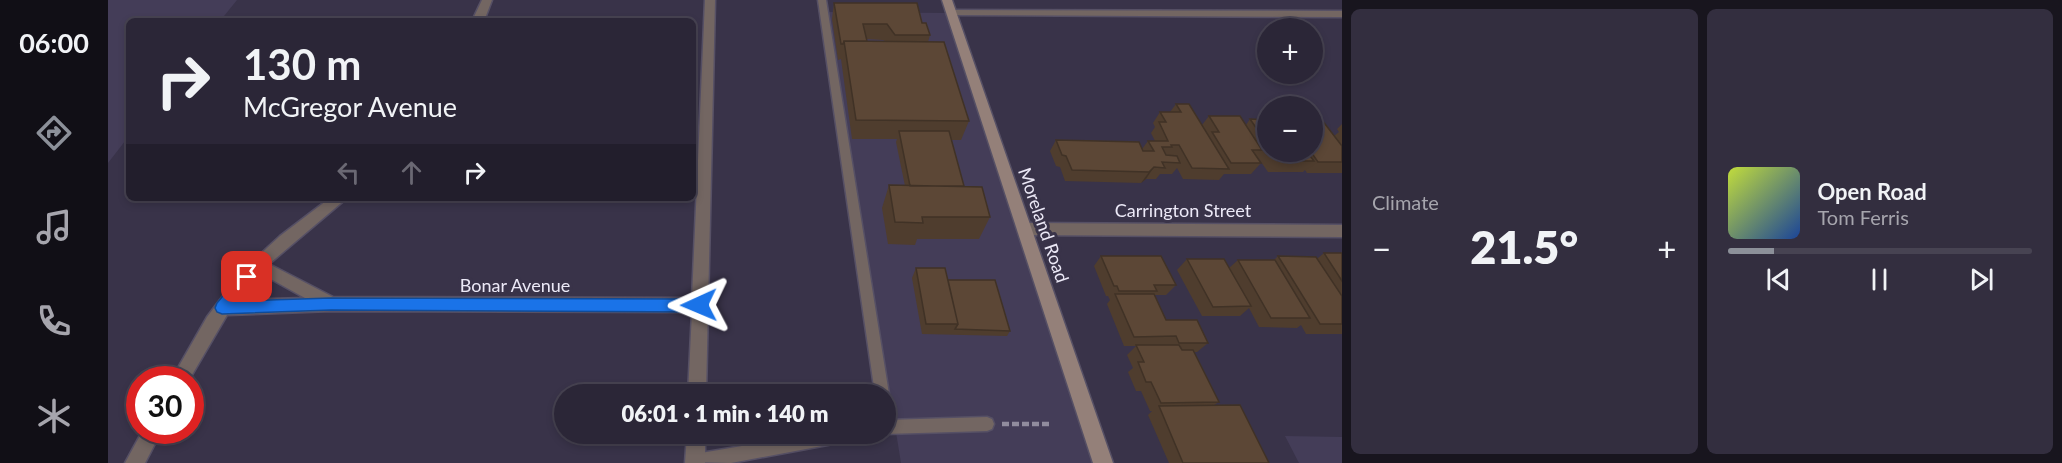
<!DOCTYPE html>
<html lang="en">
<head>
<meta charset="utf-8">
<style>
  body { margin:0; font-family:Lato,sans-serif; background:#332e3f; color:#f1f3f6; height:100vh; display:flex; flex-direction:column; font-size:22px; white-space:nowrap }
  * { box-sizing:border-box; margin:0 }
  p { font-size:20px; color:#a6a5ad }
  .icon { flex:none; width:33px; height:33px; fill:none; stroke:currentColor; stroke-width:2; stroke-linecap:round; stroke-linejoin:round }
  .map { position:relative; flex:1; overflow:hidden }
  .sheet { display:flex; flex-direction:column; gap:9px; padding:9px; background:#18151e; width:720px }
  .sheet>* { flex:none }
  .guide { position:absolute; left:18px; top:18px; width:570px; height:183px; border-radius:9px; box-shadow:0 3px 9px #0003,0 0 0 2px #474352; background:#2b2637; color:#f1f3f6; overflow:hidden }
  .controls { position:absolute; left:1149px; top:18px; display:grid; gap:12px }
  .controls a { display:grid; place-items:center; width:66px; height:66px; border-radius:50%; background:#2b2637; box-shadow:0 3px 9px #0003,0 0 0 2px #474352; font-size:30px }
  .speed { position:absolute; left:18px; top:366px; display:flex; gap:12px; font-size:30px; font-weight:700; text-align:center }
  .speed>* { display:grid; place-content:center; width:78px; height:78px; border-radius:50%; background:#2b2637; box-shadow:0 3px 9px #0003,0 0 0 2px #474352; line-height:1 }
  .speed .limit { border:9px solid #d22; background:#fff; color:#111 }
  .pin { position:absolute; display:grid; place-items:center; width:51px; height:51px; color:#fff; margin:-26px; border-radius:12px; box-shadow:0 3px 9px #0006 }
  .me { position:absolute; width:66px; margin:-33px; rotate:269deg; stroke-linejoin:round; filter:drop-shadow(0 0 4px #0008) }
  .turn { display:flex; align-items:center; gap:21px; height:126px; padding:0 18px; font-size:27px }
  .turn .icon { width:78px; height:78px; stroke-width:2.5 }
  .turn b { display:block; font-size:42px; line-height:51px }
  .lanes { display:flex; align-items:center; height:57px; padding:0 18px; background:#0003; justify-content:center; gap:30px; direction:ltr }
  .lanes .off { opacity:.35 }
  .big { font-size:45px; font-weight:800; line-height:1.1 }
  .sheet .card { flex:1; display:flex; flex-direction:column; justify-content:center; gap:9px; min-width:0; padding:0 21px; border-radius:9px; background:#332e3f }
  .song { display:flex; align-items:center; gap:18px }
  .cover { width:72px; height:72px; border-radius:9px; background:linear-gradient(135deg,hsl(70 70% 55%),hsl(220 70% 35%)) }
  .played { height:6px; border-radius:3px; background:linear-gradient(90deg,#8c9099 15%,#474352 15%) }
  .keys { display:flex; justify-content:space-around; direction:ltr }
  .heat { display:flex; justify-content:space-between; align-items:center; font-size:33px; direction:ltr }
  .sheet .tiles { flex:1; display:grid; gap:9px; grid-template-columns:repeat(2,1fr) }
  .trip { position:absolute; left:446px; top:384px; width:342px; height:60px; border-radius:30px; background:#2b2637; box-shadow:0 3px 9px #0003,0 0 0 2px #474352; font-weight:800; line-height:60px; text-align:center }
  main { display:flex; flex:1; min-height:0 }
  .tab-bar { display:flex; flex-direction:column; width:108px; justify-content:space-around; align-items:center; background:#110f16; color:#a6a5ad }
  .tab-bar .icon { width:42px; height:42px }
  .tab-bar .active { color:#8c9099 }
  .tab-bar b { font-size:27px; color:#f1f3f6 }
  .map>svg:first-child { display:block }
</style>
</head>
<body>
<main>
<nav class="tab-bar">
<b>06:00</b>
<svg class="icon active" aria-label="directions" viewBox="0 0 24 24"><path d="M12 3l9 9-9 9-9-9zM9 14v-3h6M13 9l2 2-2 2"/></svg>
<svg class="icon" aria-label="music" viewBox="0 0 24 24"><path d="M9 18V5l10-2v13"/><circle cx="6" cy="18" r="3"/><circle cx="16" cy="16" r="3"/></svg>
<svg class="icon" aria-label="phone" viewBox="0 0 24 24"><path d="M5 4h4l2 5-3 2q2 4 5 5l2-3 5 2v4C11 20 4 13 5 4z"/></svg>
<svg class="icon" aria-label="climate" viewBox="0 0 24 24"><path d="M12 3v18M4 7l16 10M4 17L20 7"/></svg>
</nav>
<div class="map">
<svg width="1234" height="463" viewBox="0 0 1234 463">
  <rect width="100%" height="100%" fill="#393349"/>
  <path fill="#443d58" d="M0,0H129L112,21H21V136L0,163Z
    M720,12L838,13L986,463H793Z
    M1177,436L1234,437V463H1191Z"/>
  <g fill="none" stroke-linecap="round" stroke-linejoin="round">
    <g stroke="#565065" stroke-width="3">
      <path id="lane" d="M710,0H718L781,394L777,400V394H767Z
        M879,417L884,419L886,424L884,429L879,431L777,434H775H777V420Z
        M704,434H748L746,439L741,441L623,463L579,462L582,457L587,454Z"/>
    </g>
    <g stroke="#565065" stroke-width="3">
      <path id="street" d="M374,0H384L376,21H364Z
        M597,0H607L598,394H580L584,312L223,311L119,315L81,380H63L99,317L134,271L172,236L222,198H239L161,264L225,297L584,298ZM152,273L197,298L129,300Z
        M843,10L1234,11V17L839,15V11Z
        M917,223L1234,225V237L917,235L912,233L910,229L912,225Z
        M35,430H54L37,463H17Z
        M579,434H597V463H577Z"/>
    </g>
    <g stroke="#565065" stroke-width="3">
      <path id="secondary" d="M834,0H844L1005,463H985Z"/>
    </g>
    <path stroke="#918c9e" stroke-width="4.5" stroke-dasharray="7 3" stroke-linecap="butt" d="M894,424H944"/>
    <use href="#lane" fill="#736662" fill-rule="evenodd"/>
    <use href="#street" fill="#736662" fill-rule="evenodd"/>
    <use href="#secondary" fill="#948079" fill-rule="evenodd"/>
  </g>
  <path fill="#4f3d2e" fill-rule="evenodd" d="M726,3L814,23L822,35L820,42L861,121L853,140H843L856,186L882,217L871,239H809L807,245L780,244L774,208L781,185L797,186L788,142L789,139H744L733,59L730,60L724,19ZM758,39L775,40L777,41H759Z
    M1068,104L1094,125L1101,116L1138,125L1142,119L1160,120V152H1204L1226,136L1231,132L1229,129L1234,124V173H1199L1197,170L1195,172H1160L1149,156L1153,163L1143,174H1116L1111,180L1075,179L1069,168L1064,174H1052L1048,179H1038L1033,183L957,181L952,167L948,166L942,151L948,140L1034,149L1040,141H1047L1043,133L1047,127L1045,123L1052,112H1062Z
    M1216,253H1234V334H1198L1193,325L1189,328L1151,327L1141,308L1132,316H1094L1069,270L1079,259L1121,268L1130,260H1166L1170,256L1210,258Z
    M993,256L1068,285L1058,295H1046L1058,320L1100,343L1089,352H1086L1111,402L1106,405L1161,463H1061L1040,415L1044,411H1042L1033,391H1028L1020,372L1025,368L1019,355L1028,346H1016L999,304L1002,300L1000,296H998L986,266Z
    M808,268L840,280L902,331L899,336L814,334L804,278Z"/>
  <path fill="#403226" d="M1046,167L1038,179L1033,183L1041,172Z"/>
  <path fill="#5c4736" stroke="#403226" stroke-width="1.5" d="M726,3H809L814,23H818L822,35H787L779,24H755L759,41H736L735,44H733Z
    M736,41L836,42L861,121L748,120Z
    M1068,104H1081L1121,169L1084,168L1071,145H1063L1064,147H1054L1058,155L1069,156L1072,163L1054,162L1057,168L1046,167L1041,172L964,170L958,156L954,155L948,140L1031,142L1035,151H1046L1040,141H1060L1051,122H1058L1052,112H1073Z
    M1204,111H1207L1234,146V162H1210L1203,152H1204Z
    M1101,116H1132L1154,150H1144L1153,163H1123L1104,132H1111Z
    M1142,119L1160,120V145Z
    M791,131H841L856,186H802Z
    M1164,152H1199L1206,161H1170Z
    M781,185L874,187L882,217H814L815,223L787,222Z
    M1216,253H1234V281Z
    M993,256H1053L1068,285H1046L1049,291H1011L1009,286H1006Z
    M1170,256L1208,257L1234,296V324H1212Z
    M1079,259H1116L1143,306L1105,307Z
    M1130,260H1167L1202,318H1163Z
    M808,268H837L850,324H818Z
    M840,280H887L902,331L847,329L850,324Z
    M1007,294H1046L1058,320H1089L1100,343H1071L1068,336L1026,337Z
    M1028,345H1071L1074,350H1085L1111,402L1053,403L1043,382H1038L1030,362H1036Z
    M1132,405L1161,463H1075L1051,406Z"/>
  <path fill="#1a73e8" stroke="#114b97" stroke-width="1.5" d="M139,271L144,273L147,277L129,301L223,298L591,299L596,301L598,305L596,310L591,312L223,310L114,314L109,312L107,308L109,303L134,273Z"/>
  <g text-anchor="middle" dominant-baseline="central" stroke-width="6" stroke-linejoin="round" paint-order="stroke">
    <g font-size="18" fill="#ece9f7" stroke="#393349">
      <text x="1075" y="210">Carrington Street</text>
      <text transform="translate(936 225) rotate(71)">Moreland Road</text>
      <text x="407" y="285">Bonar Avenue</text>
    </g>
  </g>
</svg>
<div class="controls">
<a>+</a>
<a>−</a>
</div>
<div class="speed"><div class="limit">30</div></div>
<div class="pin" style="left:139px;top:277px;background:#d93025"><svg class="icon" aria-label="arrive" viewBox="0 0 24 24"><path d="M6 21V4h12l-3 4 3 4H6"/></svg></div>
<svg class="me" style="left:591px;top:305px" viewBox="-20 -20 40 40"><path d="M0-17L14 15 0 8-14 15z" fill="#1a73e8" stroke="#fff" stroke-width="4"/></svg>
<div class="trip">06:01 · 1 min · 140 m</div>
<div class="guide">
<div class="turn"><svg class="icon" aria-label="right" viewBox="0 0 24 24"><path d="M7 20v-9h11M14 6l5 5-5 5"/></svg><div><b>130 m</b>McGregor Avenue</div></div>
<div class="lanes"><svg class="icon off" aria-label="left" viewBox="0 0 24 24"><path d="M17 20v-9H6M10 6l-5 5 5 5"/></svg><svg class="icon off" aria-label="ahead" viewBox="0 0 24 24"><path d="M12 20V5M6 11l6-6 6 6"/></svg><svg class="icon" aria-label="right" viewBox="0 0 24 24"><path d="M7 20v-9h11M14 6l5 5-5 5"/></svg></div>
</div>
</div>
<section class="sheet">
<div class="tiles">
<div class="card"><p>Climate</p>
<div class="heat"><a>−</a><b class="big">21.5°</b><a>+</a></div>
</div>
<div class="card">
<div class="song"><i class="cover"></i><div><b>Open Road</b><p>Tom Ferris</p></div></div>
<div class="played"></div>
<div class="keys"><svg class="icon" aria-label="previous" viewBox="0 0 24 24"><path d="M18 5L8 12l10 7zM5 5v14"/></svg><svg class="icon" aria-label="pause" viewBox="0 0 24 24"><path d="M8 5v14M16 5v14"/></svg><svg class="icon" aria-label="next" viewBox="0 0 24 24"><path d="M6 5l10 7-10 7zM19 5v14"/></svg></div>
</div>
</div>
</section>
</main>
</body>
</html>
